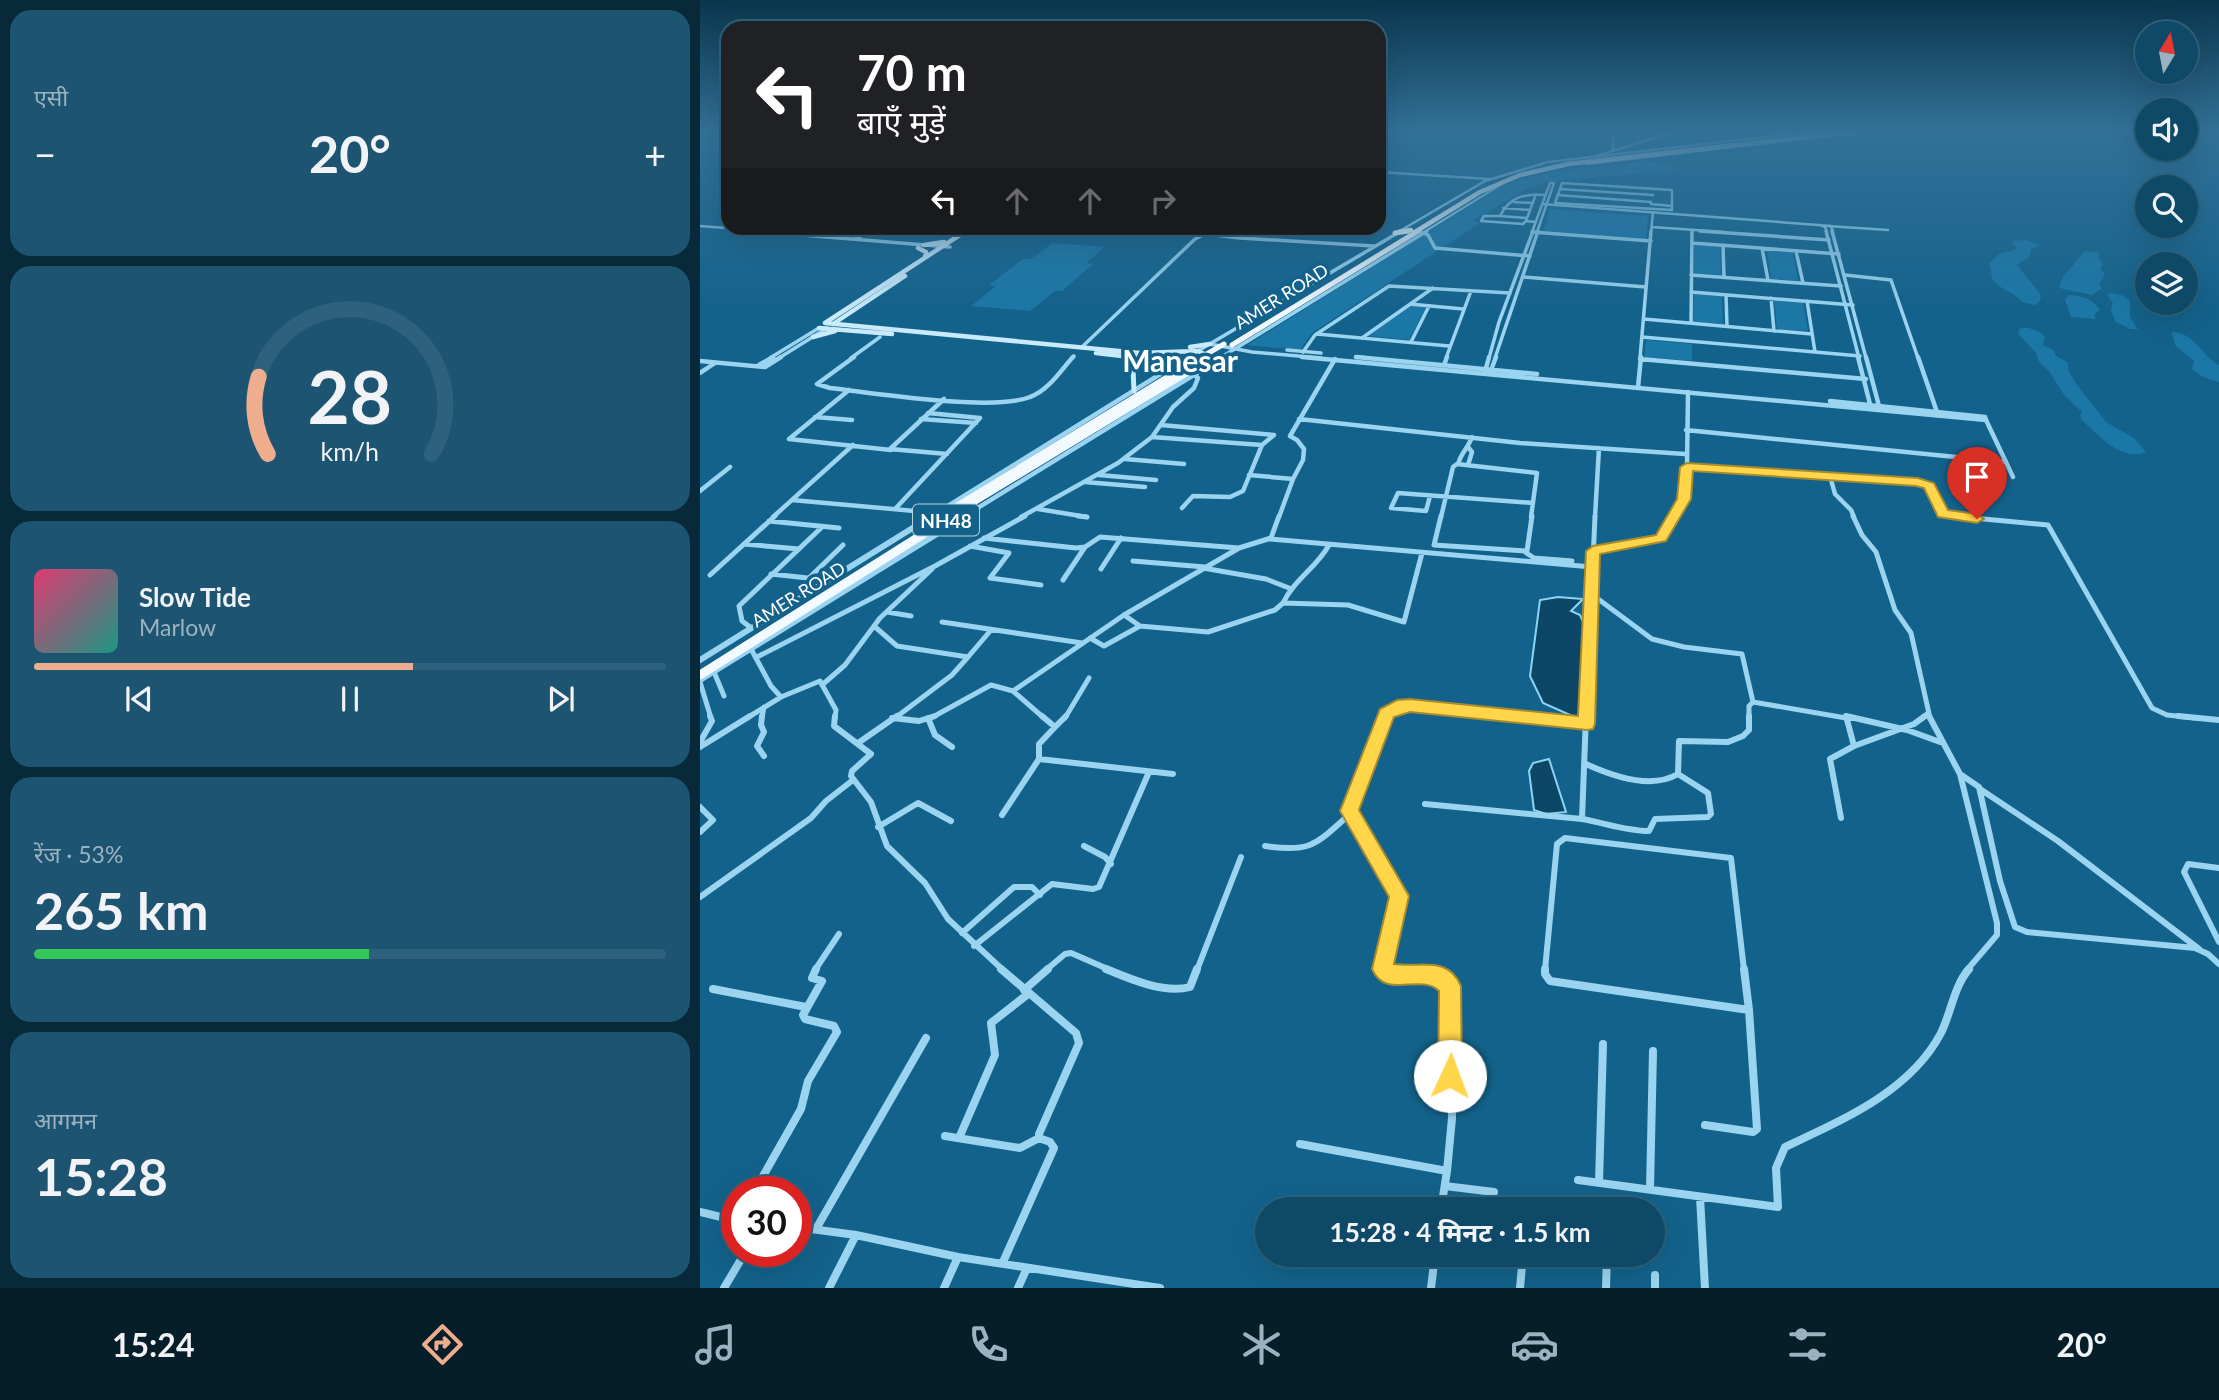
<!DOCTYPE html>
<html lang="hi">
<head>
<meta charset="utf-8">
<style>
  body { margin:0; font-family:Lato,"Noto Sans Devanagari",sans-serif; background:#1c5471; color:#f1f3f6; height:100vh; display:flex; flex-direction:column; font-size:26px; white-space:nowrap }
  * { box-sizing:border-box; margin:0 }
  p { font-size:23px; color:#9bb3c0 }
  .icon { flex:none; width:38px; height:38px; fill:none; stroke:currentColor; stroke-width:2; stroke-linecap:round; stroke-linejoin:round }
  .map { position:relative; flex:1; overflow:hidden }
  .drawer { display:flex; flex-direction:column; gap:10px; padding:10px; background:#082939; width:700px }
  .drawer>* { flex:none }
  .banner { position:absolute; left:21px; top:21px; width:665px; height:214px; border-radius:21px; box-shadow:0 7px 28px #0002,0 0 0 2px #2e627c; background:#202124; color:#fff; overflow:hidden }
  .needle { width:46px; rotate:10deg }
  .tools { position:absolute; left:1435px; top:21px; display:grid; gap:14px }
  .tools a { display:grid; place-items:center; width:63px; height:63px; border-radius:50%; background:#0e4a68; box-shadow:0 7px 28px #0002,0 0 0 2px #2e627c; font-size:35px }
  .speed { position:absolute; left:21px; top:1176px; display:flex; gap:14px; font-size:35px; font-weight:700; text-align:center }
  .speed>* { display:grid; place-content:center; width:91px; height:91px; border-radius:50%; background:#0e4a68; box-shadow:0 7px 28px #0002,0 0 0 2px #2e627c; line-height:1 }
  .speed .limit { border:10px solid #d22; background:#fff; color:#111 }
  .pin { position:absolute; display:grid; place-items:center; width:60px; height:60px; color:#fff; margin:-72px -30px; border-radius:50% 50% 50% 0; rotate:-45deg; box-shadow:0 0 7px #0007 }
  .pin .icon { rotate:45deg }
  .me { position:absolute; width:77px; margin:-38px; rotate:2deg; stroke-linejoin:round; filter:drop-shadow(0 0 5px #0008) }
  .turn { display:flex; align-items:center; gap:24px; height:147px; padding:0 21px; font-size:32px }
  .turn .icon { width:91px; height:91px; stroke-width:2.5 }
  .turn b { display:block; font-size:49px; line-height:60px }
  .lanes { display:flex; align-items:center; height:66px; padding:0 21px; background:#0003; justify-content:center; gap:35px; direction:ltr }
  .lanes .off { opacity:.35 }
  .big { font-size:52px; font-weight:700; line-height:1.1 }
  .drawer .widget { flex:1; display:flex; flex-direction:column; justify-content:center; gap:10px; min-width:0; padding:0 24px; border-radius:21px; background:#1c5471 }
  .drawer .dial { align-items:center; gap:0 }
  .dial svg { height:182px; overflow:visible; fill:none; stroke:#2e627c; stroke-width:7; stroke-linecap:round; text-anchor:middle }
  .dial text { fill:#f1f3f6; stroke:none }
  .song { display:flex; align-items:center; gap:21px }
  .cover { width:84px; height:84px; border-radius:10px; background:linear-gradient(135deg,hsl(340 70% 55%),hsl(170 70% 35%)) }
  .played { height:7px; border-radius:4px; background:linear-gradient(90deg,#eead8d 60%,#2e627c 60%) }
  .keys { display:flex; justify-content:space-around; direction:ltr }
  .heat { display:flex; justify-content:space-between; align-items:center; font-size:38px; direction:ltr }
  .charge { height:10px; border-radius:5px; background:linear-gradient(90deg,#34c759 53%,#2e627c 0) }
  .trip { position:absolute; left:555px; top:1197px; width:410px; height:70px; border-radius:35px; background:#0e4a68; box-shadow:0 7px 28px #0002,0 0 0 2px #2e627c; font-weight:700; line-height:70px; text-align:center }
  .tabs { display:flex; height:112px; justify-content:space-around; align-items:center; background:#061e2a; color:#9bb3c0 }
  .tabs .icon { width:49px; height:49px }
  .tabs .on { color:#eead8d }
  .tabs b { font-size:32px; color:#f1f3f6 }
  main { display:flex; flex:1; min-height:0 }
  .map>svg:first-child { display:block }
</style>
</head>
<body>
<main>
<section class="drawer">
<div class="widget"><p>एसी</p>
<div class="heat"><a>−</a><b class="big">20°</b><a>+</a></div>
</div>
<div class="widget dial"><svg viewBox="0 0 100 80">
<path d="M14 69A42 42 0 1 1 86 69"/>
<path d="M14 69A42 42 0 0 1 10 35" stroke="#eead8d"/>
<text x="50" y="56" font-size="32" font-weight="700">28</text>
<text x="50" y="72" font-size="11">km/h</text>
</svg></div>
<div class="widget">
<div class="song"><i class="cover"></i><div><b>Slow Tide</b><p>Marlow</p></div></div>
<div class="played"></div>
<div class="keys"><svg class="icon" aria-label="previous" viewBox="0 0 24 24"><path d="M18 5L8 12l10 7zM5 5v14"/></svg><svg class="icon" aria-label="pause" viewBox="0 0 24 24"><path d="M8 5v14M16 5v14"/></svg><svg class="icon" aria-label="next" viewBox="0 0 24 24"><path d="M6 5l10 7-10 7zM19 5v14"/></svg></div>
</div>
<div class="widget"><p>रेंज · 53%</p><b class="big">265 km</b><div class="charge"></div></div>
<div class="widget"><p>आगमन</p><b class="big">15:28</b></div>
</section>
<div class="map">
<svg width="1519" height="1288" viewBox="0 0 1519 1288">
  <rect width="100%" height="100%" fill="#13628b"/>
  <path fill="#1b77a5" d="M944,161L987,169L847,182L827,189L772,221L780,223L612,333L600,350L547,345L804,185L850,172Z
    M850,209L948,216L946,239L843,232Z
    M1327,240L1340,245L1330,250V256L1317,265L1341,295L1340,301L1335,305L1322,302C1317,293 1297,289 1292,278C1291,274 1291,268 1289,263L1299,254L1317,249L1312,241Z
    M352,243L405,247L386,263L393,264L362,291H355L330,311L271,306L296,286L289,285L323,259H331Z
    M994,245L1020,246L1021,275L994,273Z
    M1067,250L1093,252L1098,281L1071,279Z
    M1385,251L1397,252L1400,255L1398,258L1403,264L1400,270L1405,273L1399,285L1402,288L1392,295L1359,288L1363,277Z
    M1411,293L1422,295L1430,301V317L1438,329H1430L1416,322L1411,311L1413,303L1407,295Z
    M994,294L1022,296L1023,324L993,322Z
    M1369,295C1383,296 1391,298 1400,310L1394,315L1396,319L1371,317L1365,300Z
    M1074,300L1103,302L1108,331L1077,329Z
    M711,305L726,307L709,340L668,336Z
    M1320,328H1329L1342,333L1345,338L1342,345L1353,350L1356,356L1367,362L1369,372L1377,385L1406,422L1434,438L1446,452C1421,462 1398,435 1382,420L1380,415L1382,412L1364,395L1349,371L1339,362L1336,353L1318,334Z
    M1472,332C1496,333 1501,356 1519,365V382L1503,377L1492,369L1494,361L1475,345Z
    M946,340L992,344V361L944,357Z"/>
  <path fill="#0c4767" stroke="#8dd3f3" stroke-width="2" d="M858,597L883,599L871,611L880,615L884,624L879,719L843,703L830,676L840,600Z
    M849,759L866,812L846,814L834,810L829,771L833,763Z"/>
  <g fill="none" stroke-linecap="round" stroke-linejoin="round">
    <path stroke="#9bd4f0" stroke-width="2.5" d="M913,131V151
      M952,131H965
      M897,158L896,156L976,131
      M862,183L972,190V210L855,203Z
      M860,189L953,195
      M857,195L951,202
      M814,202L833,203
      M951,204L972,206
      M803,208L830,210
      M800,216L827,218
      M826,221L836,194
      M836,222L826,221L823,224L781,221L784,216H800C810,196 824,194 845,195
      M1128,226L1188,230
      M952,227L1024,232
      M832,232H836
      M951,232L953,212"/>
    <path stroke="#9bd4f0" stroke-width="3.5" d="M1000,231L1129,240
      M721,232L728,235L735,248L830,256
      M832,232L951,241
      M992,243L1139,254
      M1023,245L1024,277
      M1062,248L1068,280
      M1096,251L1103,283
      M991,275L1141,286
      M1145,275L1191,280L1218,358
      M823,277L946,287
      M991,292L1153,305
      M1026,295L1027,326
      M1071,298L1074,331
      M1107,301L1115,352
      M710,304L763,309
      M944,319L1112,334
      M991,323L992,231
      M617,334L749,346
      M942,337L1160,356
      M662,338L733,288
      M711,342L729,306
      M603,352L615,335L689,286L810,293
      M151,358L180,337
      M372,358L374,356
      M746,358L771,291
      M940,358L951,231"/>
    <path stroke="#9bd4f0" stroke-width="4.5" d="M154,357L117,384L130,388C176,393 291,412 330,397C348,391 361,370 373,357
      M1218,357L1238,415
      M940,359L1166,379
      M744,365L747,357
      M0,373L15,363
      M938,387L941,357
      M149,390L89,439L191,450
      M988,392L987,467L1218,482L1229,486C1240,513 1241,514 1270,517
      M244,399L190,449L247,454
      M115,417L152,420
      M221,419L276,423
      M599,419L820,443L985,454
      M1286,420L1313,477
      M461,425L574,435L562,445
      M986,430L1306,462
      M452,437L562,445L543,491L530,497L493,496L482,508
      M768,447L772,452L768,465
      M425,459L484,464
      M758,464C761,453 768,448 772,437
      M399,475L456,480
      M549,475L593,479L579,517
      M1130,476L1135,494L1151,510L1154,517
      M593,479L603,460L604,449L597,440L590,436L635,359
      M385,482L445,487
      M0,491L30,467
      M730,496L726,511L691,508L698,493L833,503
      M92,500L237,513
      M195,509L280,418L228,413
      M338,509L387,517
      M73,517L153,445
      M321,517L418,463L452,437L473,407L494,388L498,378L493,374
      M741,517L753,467L757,464L837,473L831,517
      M895,517L899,448
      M973,517L984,499L987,467"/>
    <path stroke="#9bd4f0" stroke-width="5" d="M378,516L387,517
      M741,516L734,545L827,551L832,516
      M1153,516L1162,535L1176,552L1195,610L1211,633L1230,718
      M1252,516L1348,525L1452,708L1467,715L1496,718
      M69,521L139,528
      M284,538L376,548L385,547L400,537L539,548
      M569,539L892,567
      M44,544L99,549
      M270,546L309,553L290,578L341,585
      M893,551L961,538L974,516
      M825,552L834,558L872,561
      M433,561L505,567
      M503,568L566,579L589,588
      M401,569L421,538
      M71,574L126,580
      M10,575L75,516
      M109,578L143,545
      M363,580L385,547
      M890,593L952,639L984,647L1042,654L1053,702L1049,706V718
      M583,603C594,580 617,567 629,545
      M187,612L211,616
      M424,615L440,626
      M242,622L382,643
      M174,626L197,646L268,657L291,630
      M50,627L42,621L39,606L122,527
      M390,638L404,646L440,626L508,632L575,610L583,603L648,605L704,622L722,553
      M50,647L71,686L81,697
      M57,657L235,566L325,516
      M14,672L24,696
      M0,682L11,718
      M122,685L145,665L180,618L232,569
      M1053,702L1146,718
      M1146,716L1154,718
      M47,718L81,697L120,681L136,710L135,718
      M62,718L64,707
      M195,718L252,675L268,657
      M231,718L291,685L313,691
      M344,718L313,691L424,615L539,548L571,538L579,516
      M365,718L389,678
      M684,718L686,713L697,707L710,706L826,718
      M886,718L895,516
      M1223,718L1228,713"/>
    <path stroke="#9bd4f0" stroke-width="6" d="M62,716L61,725L64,732L57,746L64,756
      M135,716L134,726L171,754L152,771L151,776L171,802L187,846L225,883L248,919L303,970
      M808,716L887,724
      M886,716L882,819C905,823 926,831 949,831L955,819L1008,817L1011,814L1008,793L978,774
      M1146,716L1207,730L1240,742
      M1229,716L1260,774L1279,787L1300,881L1315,927L1327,932L1495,948L1508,954L1519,964
      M1478,716L1519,720
      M192,718L219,721L235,716
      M228,718L235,735L252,747
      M355,727L366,716
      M0,742L12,721L10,716
      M158,743L197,716
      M1154,746L1214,724L1225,716
      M0,747L50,716
      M339,759L473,774
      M886,764C912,776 951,790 978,774L979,741L1028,742L1043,736L1049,730V716
      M1260,774L1297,923V935L1267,970
      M1280,789L1358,841L1499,949
      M725,804L882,819
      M0,807L13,820L0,832
      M302,815L339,759V744L355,727L342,716
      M1141,818L1130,759L1154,746L1146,716
      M178,827L218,803L251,821
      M384,846L405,857L411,864
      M565,846C612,853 616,844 650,814
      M1519,868L1488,864L1484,872L1519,942
      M0,897L111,818L126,801L153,780
      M262,933L314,887H332L340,895
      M274,946L352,884L393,889L399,887L449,772
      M115,970L139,934
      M346,970L365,954L371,953L410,970
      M497,970L541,857
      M684,970L682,965L699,905V896L651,816L650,805L670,761L685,716
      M845,970L857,844L865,838L1031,858L1044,970"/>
    <path stroke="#9bd4f0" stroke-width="8" d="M301,969L376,1033L379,1043L339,1134V1138L350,1142L354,1148L303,1262
      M406,969C430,979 464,994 490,987L497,969
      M683,969L684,972C703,979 738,966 750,986L752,1118L747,1171
      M845,969V974L850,981L1049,1010
      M1044,969L1049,1010
      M13,989L106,1007
      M324,990L348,969
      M1005,1125L1053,1132L1057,1129L1049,1010
      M245,1136L320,1148L339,1138
      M259,1138L295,1055L291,1023L328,994
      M600,1144L747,1171L741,1209
      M878,1180L1078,1207L1076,1168L1085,1147C1142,1120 1210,1092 1241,1033C1251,1013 1254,986 1269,969
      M899,1183L903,1044
      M745,1186L794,1192
      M950,1189L953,1051
      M54,1192L101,1109L108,1081L137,1032L134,1026L105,1019L103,1015L122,981L112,978L116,969
      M1000,1197L1005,1288
      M0,1212L37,1221
      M96,1227L156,1235L258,1257L460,1288
      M116,1229L226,1038
      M955,1275V1288
      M24,1288L46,1251
      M129,1288L156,1235
      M244,1288L258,1257
      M318,1288L327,1268
      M731,1288L735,1255
      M820,1288L823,1255
      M906,1288L907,1255"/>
    <path stroke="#9bd4f0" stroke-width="2.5" d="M887,164L1171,131
      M679,172L789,179
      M842,204L1131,226L1133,232
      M1120,225L1125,227L1127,232
      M0,226L75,232
      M461,228L495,232
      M167,232L174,228
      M508,232L516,228
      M698,232L785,181L848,162L1118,131
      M724,232L802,184
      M832,232L850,183H854L837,232"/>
    <path stroke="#9bd4f0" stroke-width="3.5" d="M54,231L250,247
      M481,231L540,238L674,246
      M1126,231L1159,358
      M1132,231L1166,358
      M155,239L170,231
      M510,344L552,352L621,358
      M382,347L495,239L511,231
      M587,350L621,353
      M656,357L671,358
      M70,358L119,328
      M79,358L127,328
      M486,358L701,231
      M520,358L727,231
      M789,358L799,322L833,231
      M795,358L838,231"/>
    <path stroke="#9bd4f0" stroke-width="4.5" d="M602,357L1286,420L1285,417
      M656,357L837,374
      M1158,357L1171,408
      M1166,357L1179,406
      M0,361L65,367L81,357
      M59,365L73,357
      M785,372L789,357
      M790,373L796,357
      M1130,401L1285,417
      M230,517L488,357
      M263,517L523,357"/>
    <path stroke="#9bd4f0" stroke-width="6" d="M0,660L232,516
      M0,680L266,516"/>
    <path stroke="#c9eafb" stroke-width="3.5" d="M263,232L270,228"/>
    <path stroke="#c9eafb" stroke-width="4.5" d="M224,245L244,242
      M218,248L226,252L225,257
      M125,323L440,353L498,351L513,358
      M125,323L266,231
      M133,324L205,276
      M119,328L192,334
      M113,337L135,331
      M490,347L510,344
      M396,353L422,356
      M434,357L445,358"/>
    <path stroke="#c9eafb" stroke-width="5" d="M427,357L433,369L434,391
      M434,357L506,366
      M509,357L516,360"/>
    <path stroke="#f2faff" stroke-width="4.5" d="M699,232L711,230
      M715,232L780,192L820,175L868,164L1158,131"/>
    <path stroke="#f2faff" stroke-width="5" d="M695,233L708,231
      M532,345L718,231"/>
    <path stroke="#f2faff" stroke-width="7" d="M241,516L472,375
      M249,517L493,369"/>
    <path stroke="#f2faff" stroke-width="9" d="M0,675L252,516"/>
    <path stroke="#f2faff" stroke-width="5" d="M500,358L524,344"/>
    <path stroke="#f2faff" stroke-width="7" d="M485,367L503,357"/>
  </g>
  <linearGradient id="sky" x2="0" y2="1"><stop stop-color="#0a364c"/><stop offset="0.42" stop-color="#337198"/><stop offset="1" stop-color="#337198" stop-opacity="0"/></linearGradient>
  <rect width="1519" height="312" fill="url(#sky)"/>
  <path fill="#ffd54a" stroke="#a68a30" stroke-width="2" d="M987,463L1218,478L1234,483L1248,510L1277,514L1284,519L1277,523L1238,517L1224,488L1216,486L993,471L991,499L966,541L900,554L895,724L893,729L887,730L710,712L694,717L659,810L709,896L694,964C720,968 748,955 761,986L762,1076L758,1084L750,1088L742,1084L738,1076L739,991C720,973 685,1000 672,969L689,897L640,811L680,709L697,700L710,699L878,716L886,551L893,546L956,535L977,499L980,467Z"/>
  <g text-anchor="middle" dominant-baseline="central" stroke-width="7" stroke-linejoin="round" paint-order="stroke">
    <g font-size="18" fill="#fff" stroke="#13628b">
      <text transform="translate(581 296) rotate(-32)">AMER ROAD</text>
      <text transform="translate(98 594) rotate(-32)">AMER ROAD</text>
    </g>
    <rect fill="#13628b" stroke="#b8d0dc" stroke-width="2" x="213" y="504.5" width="66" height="31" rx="5"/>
    <g font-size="19" font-weight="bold" fill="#fff">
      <text x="246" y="520">NH48</text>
    </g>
    <g font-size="30" font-weight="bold" fill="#fff" stroke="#13628b">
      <text x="480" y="360">Manesar</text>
    </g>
  </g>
</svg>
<div class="tools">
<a><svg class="needle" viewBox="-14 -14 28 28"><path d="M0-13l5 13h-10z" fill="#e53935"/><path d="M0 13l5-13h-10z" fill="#9bb3c0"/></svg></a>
<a><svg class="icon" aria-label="sound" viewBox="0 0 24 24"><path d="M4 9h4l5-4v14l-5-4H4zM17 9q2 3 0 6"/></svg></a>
<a><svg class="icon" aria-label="search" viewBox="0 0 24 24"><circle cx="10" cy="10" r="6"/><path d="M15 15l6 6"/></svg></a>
<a><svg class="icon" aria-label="layers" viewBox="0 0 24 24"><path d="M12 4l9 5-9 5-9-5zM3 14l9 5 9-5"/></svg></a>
</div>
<div class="speed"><div class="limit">30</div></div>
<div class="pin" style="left:1277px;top:519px;background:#d93025"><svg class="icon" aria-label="arrive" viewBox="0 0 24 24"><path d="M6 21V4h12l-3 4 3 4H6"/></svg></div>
<svg class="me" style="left:750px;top:1076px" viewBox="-20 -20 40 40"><circle r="19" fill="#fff"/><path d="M0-13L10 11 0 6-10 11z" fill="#ffd54a"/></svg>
<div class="trip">15:28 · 4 मिनट · 1.5 km</div>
<div class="banner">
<div class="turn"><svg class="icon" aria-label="left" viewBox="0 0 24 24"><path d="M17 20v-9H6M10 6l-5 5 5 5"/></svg><div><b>70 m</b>बाएँ मुड़ें</div></div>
<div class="lanes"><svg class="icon" aria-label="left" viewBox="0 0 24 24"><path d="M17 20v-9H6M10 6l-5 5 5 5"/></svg><svg class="icon off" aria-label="ahead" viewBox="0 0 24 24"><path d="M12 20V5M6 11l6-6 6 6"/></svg><svg class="icon off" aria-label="ahead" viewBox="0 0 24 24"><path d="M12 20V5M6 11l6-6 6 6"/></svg><svg class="icon off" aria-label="right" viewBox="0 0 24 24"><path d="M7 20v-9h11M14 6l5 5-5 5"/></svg></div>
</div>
</div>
</main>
<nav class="tabs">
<b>15:24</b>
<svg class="icon on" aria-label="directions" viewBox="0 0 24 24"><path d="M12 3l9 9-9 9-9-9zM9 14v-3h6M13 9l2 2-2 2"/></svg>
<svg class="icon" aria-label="music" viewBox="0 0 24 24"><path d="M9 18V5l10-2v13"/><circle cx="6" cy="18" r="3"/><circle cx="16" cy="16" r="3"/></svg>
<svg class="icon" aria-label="phone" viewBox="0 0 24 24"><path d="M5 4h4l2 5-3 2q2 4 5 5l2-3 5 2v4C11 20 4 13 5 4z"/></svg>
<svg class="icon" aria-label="climate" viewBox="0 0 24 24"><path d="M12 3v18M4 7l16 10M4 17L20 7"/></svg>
<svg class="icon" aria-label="car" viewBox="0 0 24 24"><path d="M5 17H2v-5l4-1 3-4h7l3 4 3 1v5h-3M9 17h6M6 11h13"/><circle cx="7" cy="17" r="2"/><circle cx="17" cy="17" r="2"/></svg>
<svg class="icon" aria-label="filters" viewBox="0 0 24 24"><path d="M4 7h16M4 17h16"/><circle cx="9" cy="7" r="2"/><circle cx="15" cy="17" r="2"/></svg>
<b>20°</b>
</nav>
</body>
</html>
